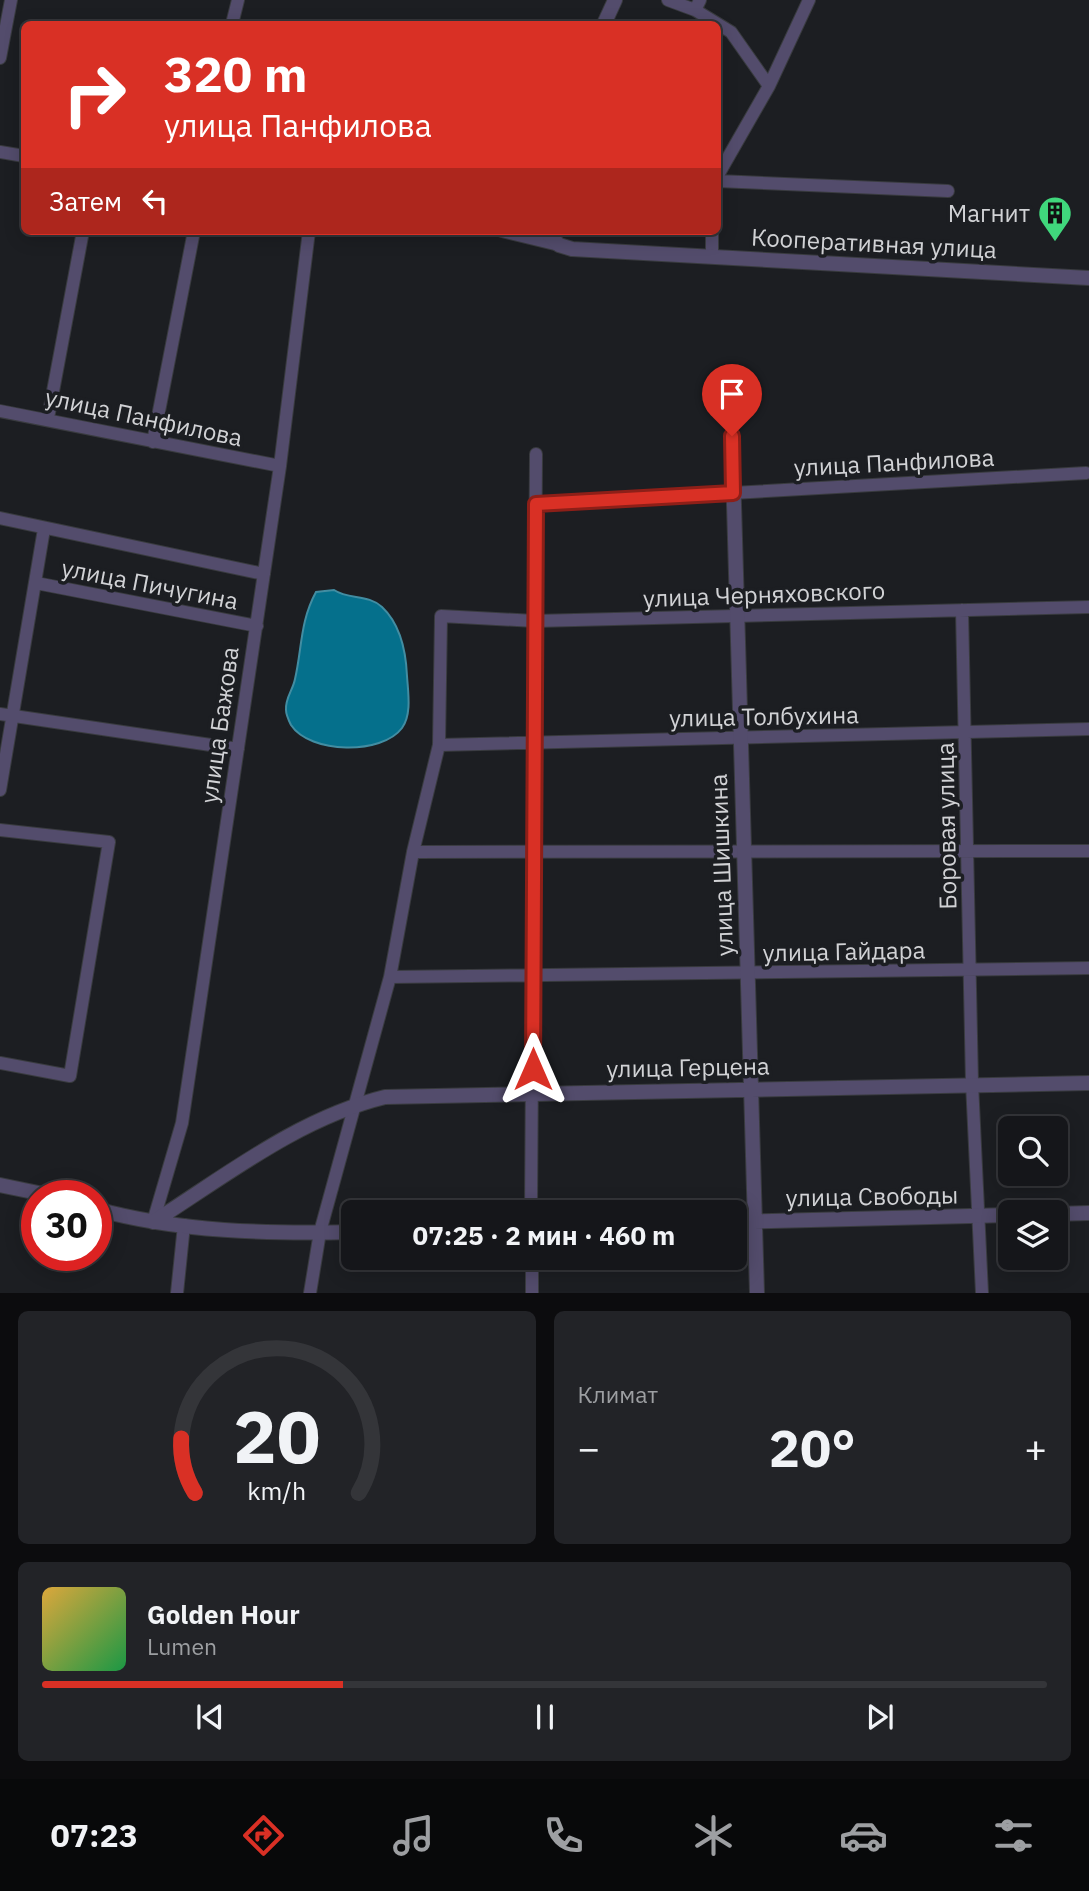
<!DOCTYPE html>
<html lang="ru">
<head>
<meta charset="utf-8">
<style>
  body { margin:0; font-family:"IBM Plex Sans",sans-serif; background:#222327; color:#f1f3f6; height:100vh; display:flex; flex-direction:column; font-size:26px; white-space:nowrap }
  * { box-sizing:border-box; margin:0 }
  p { font-size:23px; color:#9d9fa2 }
  .icon { flex:none; width:38px; height:38px; fill:none; stroke:currentColor; stroke-width:2; stroke-linecap:round; stroke-linejoin:round }
  .map { position:relative; height:1293px; overflow:hidden }
  .sheet { display:flex; flex-direction:column; gap:18px; padding:18px; background:#0c0c0e; flex:1 }
  .sheet>* { flex:none }
  .top-card { position:absolute; left:21px; top:21px; width:700px; height:214px; border-radius:10px; box-shadow:0 4px 18px #0003,0 0 0 2px #343539; background:#d93025; color:#fff; overflow:hidden }
  .buttons { position:absolute; left:998px; top:1116px; display:grid; gap:14px }
  .buttons a { display:grid; place-items:center; width:70px; height:70px; border-radius:10px; background:#15161a; box-shadow:0 4px 18px #0003,0 0 0 2px #343539; font-size:35px }
  .speed { position:absolute; left:21px; top:1180px; display:flex; gap:14px; font-size:35px; font-weight:700; text-align:center }
  .speed>* { display:grid; place-content:center; width:91px; height:91px; border-radius:50%; background:#15161a; box-shadow:0 4px 18px #0003,0 0 0 2px #343539; line-height:1 }
  .speed .limit { border:10px solid #d22; background:#fff; color:#111 }
  .pin { position:absolute; display:grid; place-items:center; width:60px; height:60px; color:#fff; margin:-72px -30px; border-radius:50% 50% 50% 0; rotate:-45deg; box-shadow:0 0 7px #0007 }
  .pin .icon { rotate:45deg }
  .me { position:absolute; width:77px; margin:-38px; rotate:0deg; stroke-linejoin:round; filter:drop-shadow(0 0 5px #0008) }
  .turn { display:flex; align-items:center; gap:24px; height:147px; padding:0 28px; font-size:32px }
  .turn .icon { width:91px; height:91px; stroke-width:2.5 }
  .turn b { display:block; font-size:49px; line-height:60px }
  .then { display:flex; align-items:center; height:66px; padding:0 28px; background:#0003; gap:14px; font-size:26px }
  .big { font-size:52px; font-weight:700; line-height:1.1 }
  .sheet .tile { flex:1; display:flex; flex-direction:column; justify-content:center; gap:10px; min-width:0; padding:0 24px; border-radius:10px; background:#222327 }
  .sheet .dial { align-items:center; gap:0 }
  .dial svg { height:182px; overflow:visible; fill:none; stroke:#343539; stroke-width:7; stroke-linecap:round; text-anchor:middle }
  .dial text { fill:#f1f3f6; stroke:none }
  .song { display:flex; align-items:center; gap:21px }
  .cover { width:84px; height:84px; border-radius:10px; background:linear-gradient(135deg,hsl(40 70% 55%),hsl(140 70% 35%)) }
  .played { height:7px; border-radius:4px; background:linear-gradient(90deg,#d93025 30%,#343539 30%) }
  .keys { display:flex; justify-content:space-around; direction:ltr }
  .heat { display:flex; justify-content:space-between; align-items:center; font-size:38px; direction:ltr }
  .sheet .tiles { flex:1; display:grid; gap:18px; grid-template-columns:1fr 1fr }
  .tile:last-child { grid-column:span 2 }
  .trip { position:absolute; left:341px; top:1200px; width:406px; height:70px; border-radius:10px; background:#15161a; box-shadow:0 4px 18px #0003,0 0 0 2px #343539; font-weight:700; line-height:70px; text-align:center }
  .tabs { display:flex; height:112px; justify-content:space-around; align-items:center; background:#08090a; color:#9d9fa2 }
  .tabs .icon { width:49px; height:49px }
  .tabs .selected { color:#d93025 }
  .tabs b { font-size:32px; color:#f1f3f6 }
  .map>svg:first-child { display:block }
</style>
</head>
<body>
<div class="map">
<svg width="1089" height="1293" viewBox="0 0 1089 1293">
  <rect width="100%" height="100%" fill="#1c1e22"/>
  <path fill="#05708c" stroke="#428da2" stroke-width="2" d="M334,590C349,600 368,594 382,607C400,624 406,652 407,676C408,692 412,714 402,728C382,755 310,754 291,725C289,721 286,714 286,710C285,698 293,690 295,679C302,649 300,621 316,592Z"/>
  <g fill="none" stroke-linecap="round" stroke-linejoin="round">
    <g stroke="#393b3f" stroke-width="14">
      <path id="minor" d="M668,0L695,10
        M700,0L695,10L731,32L769,86L718,175
        M233,20L238,0
        M0,58L11,0
        M769,86L809,0
        M0,152L24,156
        M718,181L948,191
        M502,231L559,245
        M712,257V231
        M0,411L280,466
        M48,418L83,231
        M153,442L194,231
        M536,504L1086,473
        M0,518L264,574
        M36,583L257,626
        M962,610L972,1083L982,1293
        M0,714L238,749
        M439,745L1089,729
        M0,790L44,529
        M0,830L109,842L70,1076L0,1063
        M413,852L1089,851
        M390,977L1089,968
        M531,1213L536,454
        M153,1222L182,1123L280,466L309,231
        M532,1258V1293
        M177,1293L184,1225
        M310,1293L320,1232L390,977L413,852L439,745L441,616L535,621L1089,607"/>
    </g>
    <g stroke="#393b3f" stroke-width="16">
      <path id="tertiary" d="M604,24L615,0
        M546,231L559,245L572,249L1089,278
        M732,436L757,1293
        M0,1185L48,1195
        M96,1209C179,1232 268,1234 354,1232
        M1055,1214L1089,1213
        M153,1222C227,1175 299,1118 385,1097L1089,1083
        M735,1222L1010,1215"/>
    </g>
    <use href="#minor" stroke="#534c6c" stroke-width="12"/>
    <use href="#tertiary" stroke="#534c6c" stroke-width="14"/>
  </g>
  <g fill="none" stroke-linecap="round" stroke-linejoin="round">
    <g stroke="#8d1f18" stroke-width="18">
      <path id="route" d="M533,1069L536,504L733,493L732,436"/>
    </g>
    <use href="#route" stroke="#d93025" stroke-width="12"/>
  </g>
  <defs>
    <g id="building-pin" transform="scale(1.75)"><path d="M0 17L-7.5 6A9.5 9.5 0 1 1 7.5 6Z" fill="#40d77c" stroke="#1c1e22"/><path d="M-4-6H4V6H1V3H-1V6H-4ZM-2.5-4.3h1.7v1.8h-1.7ZM.8-4.3h1.7v1.8H.8ZM-2.5-1h1.7V.8h-1.7ZM.8-1h1.7V.8H.8Z" fill="#111"/></g>
  </defs>
  <g fill-rule="evenodd">
    <use href="#building-pin" x="1055" y="213"/>
  </g>
  <g text-anchor="middle" dominant-baseline="central" stroke-width="7" stroke-linejoin="round" paint-order="stroke">
    <g font-size="24" fill="#d1d2d5" stroke="#1c1e22" text-anchor="end">
      <text x="1030" y="213">Магнит</text>
    </g>
    <g font-size="24" fill="#d1d2d5" stroke="#1c1e22">
      <text transform="translate(874 243) rotate(3)">Кооперативная улица</text>
      <text transform="translate(144 417) rotate(12)">улица Панфилова</text>
      <text transform="translate(894 462) rotate(-3)">улица Панфилова</text>
      <text transform="translate(150 584) rotate(11)">улица Пичугина</text>
      <text transform="translate(764 594) rotate(-2)">улица Черняховского</text>
      <text transform="translate(764 716) rotate(-1)">улица Толбухина</text>
      <text transform="translate(219 725) rotate(-82)">улица Бажова</text>
      <text transform="translate(946 826) rotate(-91)">Боровая улица</text>
      <text transform="translate(721 865) rotate(-92)">улица Шишкина</text>
      <text transform="translate(844 951) rotate(-1)">улица Гайдара</text>
      <text transform="translate(688 1067) rotate(-1)">улица Герцена</text>
      <text transform="translate(872 1196) rotate(-1)">улица Свободы</text>
    </g>
  </g>
</svg>
<div class="buttons">
<a><svg class="icon" aria-label="search" viewBox="0 0 24 24"><circle cx="10" cy="10" r="6"/><path d="M15 15l6 6"/></svg></a>
<a><svg class="icon" aria-label="layers" viewBox="0 0 24 24"><path d="M12 4l9 5-9 5-9-5zM3 14l9 5 9-5"/></svg></a>
</div>
<div class="speed"><div class="limit">30</div></div>
<div class="pin" style="left:732px;top:436px;background:#d93025"><svg class="icon" aria-label="arrive" viewBox="0 0 24 24"><path d="M6 21V4h12l-3 4 3 4H6"/></svg></div>
<svg class="me" style="left:533px;top:1069px" viewBox="-20 -20 40 40"><path d="M0-17L14 15 0 8-14 15z" fill="#d93025" stroke="#fff" stroke-width="4"/></svg>
<div class="trip">07:25 · 2 мин · 460 m</div>
<div class="top-card">
<div class="turn"><svg class="icon" aria-label="right" viewBox="0 0 24 24"><path d="M7 20v-9h11M14 6l5 5-5 5"/></svg><div><b>320 m</b>улица Панфилова</div></div>
<div class="then">Затем<svg class="icon" aria-label="left" viewBox="0 0 24 24"><path d="M17 20v-9H6M10 6l-5 5 5 5"/></svg></div>
</div>
</div>
<section class="sheet">
<div class="tiles">
<div class="tile dial"><svg viewBox="0 0 100 80">
<path d="M14 69A42 42 0 1 1 86 69"/>
<path d="M14 69A42 42 0 0 1 8 45" stroke="#d93025"/>
<text x="50" y="56" font-size="32" font-weight="700">20</text>
<text x="50" y="72" font-size="11">km/h</text>
</svg></div>
<div class="tile"><p>Климат</p>
<div class="heat"><a>−</a><b class="big">20°</b><a>+</a></div>
</div>
<div class="tile">
<div class="song"><i class="cover"></i><div><b>Golden Hour</b><p>Lumen</p></div></div>
<div class="played"></div>
<div class="keys"><svg class="icon" aria-label="previous" viewBox="0 0 24 24"><path d="M18 5L8 12l10 7zM5 5v14"/></svg><svg class="icon" aria-label="pause" viewBox="0 0 24 24"><path d="M8 5v14M16 5v14"/></svg><svg class="icon" aria-label="next" viewBox="0 0 24 24"><path d="M6 5l10 7-10 7zM19 5v14"/></svg></div>
</div>
</div>
</section>
<nav class="tabs">
<b>07:23</b>
<svg class="icon selected" aria-label="directions" viewBox="0 0 24 24"><path d="M12 3l9 9-9 9-9-9zM9 14v-3h6M13 9l2 2-2 2"/></svg>
<svg class="icon" aria-label="music" viewBox="0 0 24 24"><path d="M9 18V5l10-2v13"/><circle cx="6" cy="18" r="3"/><circle cx="16" cy="16" r="3"/></svg>
<svg class="icon" aria-label="phone" viewBox="0 0 24 24"><path d="M5 4h4l2 5-3 2q2 4 5 5l2-3 5 2v4C11 20 4 13 5 4z"/></svg>
<svg class="icon" aria-label="climate" viewBox="0 0 24 24"><path d="M12 3v18M4 7l16 10M4 17L20 7"/></svg>
<svg class="icon" aria-label="car" viewBox="0 0 24 24"><path d="M5 17H2v-5l4-1 3-4h7l3 4 3 1v5h-3M9 17h6M6 11h13"/><circle cx="7" cy="17" r="2"/><circle cx="17" cy="17" r="2"/></svg>
<svg class="icon" aria-label="filters" viewBox="0 0 24 24"><path d="M4 7h16M4 17h16"/><circle cx="9" cy="7" r="2"/><circle cx="15" cy="17" r="2"/></svg>
</nav>
</body>
</html>
